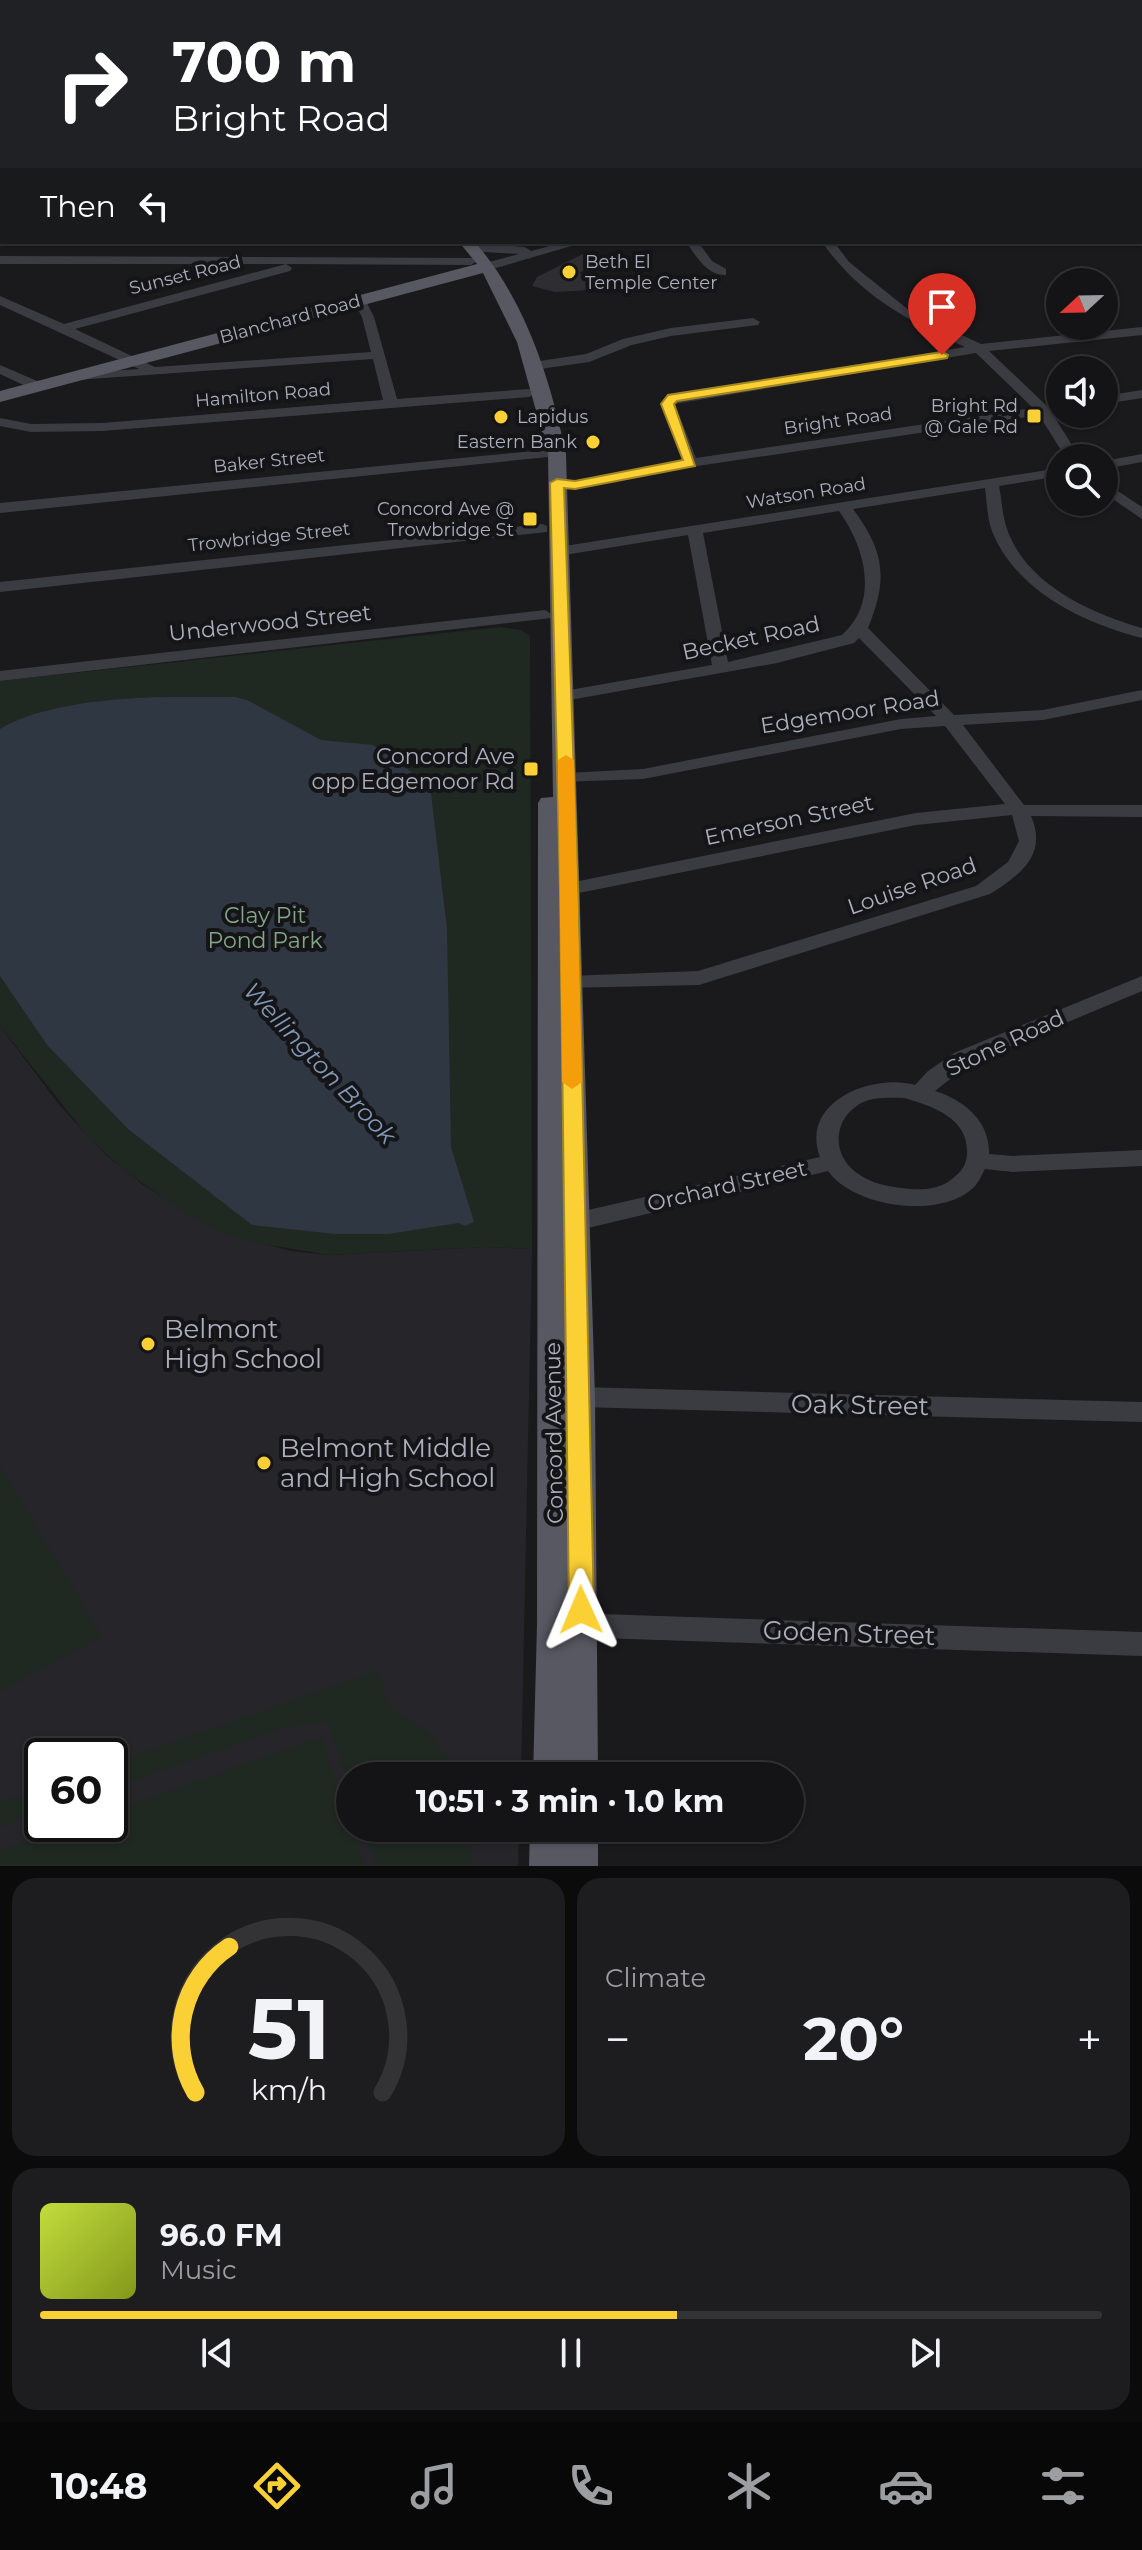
<!DOCTYPE html>
<html lang="en">
<head>
<meta charset="utf-8">
<style>
  body { margin:0; font-family:Montserrat,sans-serif; background:#1d1d1f; color:#f1f3f6; height:100vh; display:flex; flex-direction:column; font-size:30px; white-space:nowrap }
  * { box-sizing:border-box; margin:0 }
  p { font-size:26px; color:#9d9ea1 }
  .icon { flex:none; width:44px; height:44px; fill:none; stroke:currentColor; stroke-width:2; stroke-linecap:round; stroke-linejoin:round }
  .map { position:relative; height:1866px; overflow:hidden }
  .drawer { display:flex; flex-direction:column; gap:12px; padding:12px; background:#0b0b0c; flex:1 }
  .drawer>* { flex:none }
  .hud { position:absolute; left:0px; top:0px; width:1142px; height:244px; box-shadow:0 2px 6px #0004,0 0 0 2px #333335; background:#202124; color:#fff; overflow:hidden }
  .needle { width:52px; rotate:248deg }
  .controls { position:absolute; left:1046px; top:268px; display:grid; gap:16px }
  .controls a { display:grid; place-items:center; width:72px; height:72px; border-radius:50%; background:#141416; box-shadow:0 2px 6px #0004,0 0 0 2px #333335; font-size:40px }
  .speed { position:absolute; left:24px; top:1738px; display:flex; gap:16px; font-size:40px; font-weight:700; text-align:center }
  .speed>* { display:grid; place-content:center; width:104px; height:104px; border-radius:50%; background:#141416; box-shadow:0 2px 6px #0004,0 0 0 2px #333335; line-height:1 }
  .speed .limit { border:4px solid #111; border-radius:12px; background:#fff; color:#111 }
  .pin { position:absolute; display:grid; place-items:center; width:68px; height:68px; color:#fff; margin:-82px -34px; border-radius:50% 50% 50% 0; rotate:-45deg; box-shadow:0 0 8px #0007 }
  .pin .icon { rotate:45deg }
  .me { position:absolute; width:88px; margin:-44px; rotate:359deg; stroke-linejoin:round; filter:drop-shadow(0 0 6px #0008) }
  .turn { display:flex; align-items:center; gap:28px; height:168px; padding:0 40px; font-size:36px }
  .turn .icon { width:104px; height:104px; stroke-width:2.5 }
  .turn b { display:block; font-size:56px; line-height:68px }
  .then { display:flex; align-items:center; height:76px; padding:0 40px; background:#0003; gap:16px; font-size:30px }
  .big { font-size:60px; font-weight:700; line-height:1.1 }
  .drawer .widget { flex:1; display:flex; flex-direction:column; justify-content:center; gap:12px; min-width:0; padding:0 28px; border-radius:24px; background:#1d1d1f }
  .drawer .dial { align-items:center; gap:0 }
  .dial svg { height:208px; overflow:visible; fill:none; stroke:#333335; stroke-width:7; stroke-linecap:round; text-anchor:middle }
  .dial text { fill:#f1f3f6; stroke:none }
  .song { display:flex; align-items:center; gap:24px }
  .cover { width:96px; height:96px; border-radius:12px; background:linear-gradient(135deg,hsl(70 70% 55%),hsl(70 70% 35%)) }
  .played { height:8px; border-radius:4px; background:linear-gradient(90deg,#fbd034 60%,#333335 60%) }
  .keys { display:flex; justify-content:space-around; direction:ltr }
  .heat { display:flex; justify-content:space-between; align-items:center; font-size:44px; direction:ltr }
  .drawer .tiles { flex:1; display:grid; gap:12px; grid-template-columns:1fr 1fr }
  .widget:last-child { grid-column:span 2 }
  .trip { position:absolute; left:336px; top:1762px; width:468px; height:80px; border-radius:40px; background:#141416; box-shadow:0 2px 6px #0004,0 0 0 2px #333335; font-weight:700; line-height:80px; text-align:center }
  .dock { display:flex; height:128px; justify-content:space-around; align-items:center; background:#080809; color:#9d9ea1 }
  .dock .icon { width:56px; height:56px }
  .dock .selected { color:#fbd034 }
  .dock b { font-size:36px; color:#f1f3f6 }
  .map>svg:first-child { display:block }
</style>
</head>
<body>
<div class="map">
<svg width="1142" height="1866" viewBox="0 0 1142 1866">
  <rect width="100%" height="100%" fill="#1a1a1d"/>
  <path fill="#26262a" fill-rule="evenodd" d="M0,1026L60,1106L106,1155L142,1184L216,1230L290,1251L329,1255L487,1247L532,1249L521,1776H350V1828H519L518,1866H0ZM42,1756H110V1824H42Z"/>
  <path fill="#202822" d="M500,627L521,630L530,636L532,1249L487,1247L329,1255L251,1242L216,1230L185,1213L124,1170L89,1138L0,1026V681Z
    M0,1466L102,1636L0,1692Z
    M377,1671L391,1709L429,1732L461,1776H350V1788L327,1721H323L280,1729L110,1789V1764Z
    M321,1737L365,1866H0V1851L76,1824H110V1812Z
    M42,1787V1812L0,1827V1802Z
    M364,1828H474L471,1866H377Z"/>
  <path fill="#2f3742" d="M557,0H1142V101L1140,2Z
    M164,697H235L247,700L321,740L373,745L430,785L447,929L451,1147L474,1222L465,1226L459,1223L388,1234H335L252,1225L128,1129L48,1046L0,976V729C41,704 116,698 164,697Z"/>
  <path fill="#2e2d31" d="M585,253L606,259L579,273L593,277L591,290L555,292L532,286L537,277Z"/>
  <g fill="none" stroke-linecap="round" stroke-linejoin="round">
    <path fill="#3b3b42" fill-rule="evenodd" d="M66,0H76L77,2H67Z
      M0,54H2V60H0Z
      M1140,208L1142,209V217L1140,216Z
      M462,242L525,247L531,251L565,242H585L489,270L483,266L485,263L519,254L484,252Z
      M686,242H698L712,261L726,269V275C707,276 696,256 686,242Z
      M822,242H834L849,262L910,311L981,344L1142,327V335L989,351L1047,406L1060,404V412L1052,413L1080,458H1066L1039,415L691,467L573,489L552,486L550,483L557,479L573,481L683,460L661,404L668,395L965,347C907,320 860,296 822,242ZM976,353L1033,408L696,458L675,404Z
      M0,256L475,258L477,261L471,265L286,264L292,268L290,271L75,329L155,367L371,352L362,317L353,300L359,296L364,297L374,317L397,399L529,389L536,393L529,397L102,431L31,432L0,426V418L31,424L102,423L383,400L373,359L76,380L74,377L81,373L139,369L0,305V296L64,324L286,264H0Z
      M753,318L760,322L758,325L671,336L632,345L589,362L533,370L526,366L533,362L586,354L623,339L671,328Z
      M0,365L44,384L46,387L34,390L0,374Z
      M1142,390V398L1104,404V396Z
      M543,450L548,451V457L0,513V503Z
      M1142,454V462L1104,469V461Z
      M1060,468V476L999,486C1002,500 1002,515 1007,529C1026,584 1090,613 1142,628V638C1083,623 1016,591 992,531C987,518 987,502 985,488L853,509C885,552 888,579 868,628L954,715L1043,710L1142,690V700L1043,720L963,725L1024,805H1142V817L1031,816C1048,855 1020,875 990,894L699,985L563,988L560,983L563,978L570,976L698,971L976,886L1008,862L1019,841L1012,815L916,825L569,895L562,893L559,889L562,885L569,883L916,813L1005,804L945,726L901,729L643,779L560,782L557,778L560,774L566,773L643,769L901,719L936,716L859,638L854,643L777,663L564,701L558,700L555,696L564,691L712,665L688,535L558,556L552,554V548ZM839,511C865,547 880,601 842,635L728,662L703,533Z
      M1104,482L1142,507V519L1104,493Z
      M542,524L547,526V532L0,592V582Z
      M545,610L553,615L551,618L0,681V671Z
      M1142,976V991L970,1063L935,1091C964,1100 990,1121 989,1154L1013,1156L1142,1150V1166L1013,1172L985,1169C982,1174 979,1182 975,1186C943,1220 854,1208 828,1171L575,1231L567,1228L563,1222L567,1216L575,1213L820,1157C799,1102 872,1073 915,1085L928,1071L954,1053ZM905,1098C934,1107 968,1118 967,1153C967,1167 959,1174 948,1182C933,1191 917,1190 901,1188C883,1186 864,1181 851,1168C828,1145 839,1109 869,1100C880,1097 894,1098 905,1098Z
      M579,1387L1142,1402V1422L579,1407L570,1404L566,1397L570,1390Z
      M570,1613L1142,1632V1656L570,1637L560,1634L556,1625L560,1616Z"/>
    <path fill="#575861" fill-rule="evenodd" d="M351,0H363V2H351Z
      M459,242H475C525,300 550,377 566,454L595,1397L598,1776H533L537,1625L538,803L541,798L553,797L548,454L517,342L483,273L0,402V391L477,264Z
      M530,1828H598V1866H529Z"/>
  </g>
  <path fill="#fbd034" stroke="#a38722" stroke-width="2" d="M942,352L948,355L947,358L677,401L674,404L695,466L575,489L564,488L578,889L594,1610L590,1617L581,1621L572,1617L569,1610L560,889L550,483L557,479L575,481L683,460L661,404L668,395Z"/>
  <path fill="#f59e0b" d="M566,755L574,760L582,1082L572,1089L562,1082L558,760Z"/>
  <g fill="#fbd034" stroke="#151518" stroke-width="3">
    <circle cx="569" cy="272" r="8"/>
    <rect x="1026" y="408" width="16" height="16" rx="4"/>
    <circle cx="501" cy="417" r="8"/>
    <circle cx="593" cy="442" r="8"/>
    <rect x="522" y="511" width="16" height="16" rx="4"/>
    <rect x="523" y="761" width="16" height="16" rx="4"/>
    <circle cx="148" cy="1344" r="8"/>
    <circle cx="264" cy="1463" r="8"/>
  </g>
  <g text-anchor="middle" dominant-baseline="central" stroke-width="8" stroke-linejoin="round" paint-order="stroke">
    <g font-size="18" fill="#acafbd" stroke="#151518" text-anchor="end">
      <text x="585" y="262" text-anchor="start">Beth El<tspan x="585" dy="21">Temple Center</tspan></text>
      <text x="1018" y="406">Bright Rd<tspan x="1018" dy="21">@ Gale Rd</tspan></text>
      <text x="517" y="417" text-anchor="start">Lapidus</text>
      <text x="577" y="442">Eastern Bank</text>
      <text x="514" y="509">Concord Ave @<tspan x="514" dy="21">Trowbridge St</tspan></text>
    </g>
    <g font-size="18" fill="#acafbd" stroke="#151518">
      <text transform="translate(185 275) rotate(-14)">Sunset Road</text>
      <text transform="translate(290 319) rotate(-15)">Blanchard Road</text>
      <text transform="translate(263 395) rotate(-5)">Hamilton Road</text>
      <text transform="translate(838 421) rotate(-8)">Bright Road</text>
      <text transform="translate(269 461) rotate(-6)">Baker Street</text>
      <text transform="translate(806 493) rotate(-9)">Watson Road</text>
      <text transform="translate(269 537) rotate(-6)">Trowbridge Street</text>
    </g>
    <g font-size="22" fill="#acafbd" stroke="#151518">
      <text transform="translate(270 623) rotate(-6)">Underwood Street</text>
      <text transform="translate(751 638) rotate(-12)">Becket Road</text>
      <text transform="translate(850 712) rotate(-9)">Edgemoor Road</text>
      <text transform="translate(789 820) rotate(-12)">Emerson Street</text>
      <text transform="translate(912 886) rotate(-19)">Louise Road</text>
      <text transform="translate(1005 1043) rotate(-25)">Stone Road</text>
      <text transform="translate(727 1186) rotate(-13)">Orchard Street</text>
      <text transform="translate(554 1433) rotate(-91)">Concord Avenue</text>
    </g>
    <g font-size="22" fill="#acafbd" stroke="#151518" text-anchor="end">
      <text x="515" y="756">Concord Ave<tspan x="515" dy="25">opp Edgemoor Rd</tspan></text>
    </g>
    <g font-size="22" fill="#82a889" stroke="#151518">
      <text x="265" y="915">Clay Pit<tspan x="265" dy="25">Pond Park</tspan></text>
    </g>
    <g font-size="24" font-style="italic" fill="#8299b9" stroke="#151518">
      <text transform="translate(320 1063) rotate(47)">Wellington Brook</text>
    </g>
    <g font-size="26" fill="#acafbd" stroke="#151518" text-anchor="start">
      <text x="164" y="1329">Belmont<tspan x="164" dy="30">High School</tspan></text>
      <text x="280" y="1448">Belmont Middle<tspan x="280" dy="30">and High School</tspan></text>
    </g>
    <g font-size="26" fill="#acafbd" stroke="#151518">
      <text transform="translate(860 1405) rotate(1)">Oak Street</text>
      <text transform="translate(849 1633) rotate(2)">Goden Street</text>
    </g>
  </g>
</svg>
<div class="controls">
<a><svg class="needle" viewBox="-14 -14 28 28"><path d="M0-13l5 13h-10z" fill="#e53935"/><path d="M0 13l5-13h-10z" fill="#9d9ea1"/></svg></a>
<a><svg class="icon" aria-label="sound" viewBox="0 0 24 24"><path d="M4 9h4l5-4v14l-5-4H4zM17 9q2 3 0 6"/></svg></a>
<a><svg class="icon" aria-label="search" viewBox="0 0 24 24"><circle cx="10" cy="10" r="6"/><path d="M15 15l6 6"/></svg></a>
</div>
<div class="speed"><div class="limit">60</div></div>
<div class="pin" style="left:942px;top:355px;background:#d93025"><svg class="icon" aria-label="arrive" viewBox="0 0 24 24"><path d="M6 21V4h12l-3 4 3 4H6"/></svg></div>
<svg class="me" style="left:581px;top:1610px" viewBox="-20 -20 40 40"><path d="M0-17L14 15 0 8-14 15z" fill="#fbd034" stroke="#fff" stroke-width="4"/></svg>
<div class="trip">10:51 · 3 min · 1.0 km</div>
<div class="hud">
<div class="turn"><svg class="icon" aria-label="right" viewBox="0 0 24 24"><path d="M7 20v-9h11M14 6l5 5-5 5"/></svg><div><b>700 m</b>Bright Road</div></div>
<div class="then">Then<svg class="icon" aria-label="left" viewBox="0 0 24 24"><path d="M17 20v-9H6M10 6l-5 5 5 5"/></svg></div>
</div>
</div>
<section class="drawer">
<div class="tiles">
<div class="widget dial"><svg viewBox="0 0 100 80">
<path d="M14 69A42 42 0 1 1 86 69"/>
<path d="M14 69A42 42 0 0 1 27 13" stroke="#fbd034"/>
<text x="50" y="56" font-size="32" font-weight="700">51</text>
<text x="50" y="72" font-size="11">km/h</text>
</svg></div>
<div class="widget"><p>Climate</p>
<div class="heat"><a>−</a><b class="big">20°</b><a>+</a></div>
</div>
<div class="widget">
<div class="song"><i class="cover"></i><div><b>96.0 FM</b><p>Music</p></div></div>
<div class="played"></div>
<div class="keys"><svg class="icon" aria-label="previous" viewBox="0 0 24 24"><path d="M18 5L8 12l10 7zM5 5v14"/></svg><svg class="icon" aria-label="pause" viewBox="0 0 24 24"><path d="M8 5v14M16 5v14"/></svg><svg class="icon" aria-label="next" viewBox="0 0 24 24"><path d="M6 5l10 7-10 7zM19 5v14"/></svg></div>
</div>
</div>
</section>
<nav class="dock">
<b>10:48</b>
<svg class="icon selected" aria-label="directions" viewBox="0 0 24 24"><path d="M12 3l9 9-9 9-9-9zM9 14v-3h6M13 9l2 2-2 2"/></svg>
<svg class="icon" aria-label="music" viewBox="0 0 24 24"><path d="M9 18V5l10-2v13"/><circle cx="6" cy="18" r="3"/><circle cx="16" cy="16" r="3"/></svg>
<svg class="icon" aria-label="phone" viewBox="0 0 24 24"><path d="M5 4h4l2 5-3 2q2 4 5 5l2-3 5 2v4C11 20 4 13 5 4z"/></svg>
<svg class="icon" aria-label="climate" viewBox="0 0 24 24"><path d="M12 3v18M4 7l16 10M4 17L20 7"/></svg>
<svg class="icon" aria-label="car" viewBox="0 0 24 24"><path d="M5 17H2v-5l4-1 3-4h7l3 4 3 1v5h-3M9 17h6M6 11h13"/><circle cx="7" cy="17" r="2"/><circle cx="17" cy="17" r="2"/></svg>
<svg class="icon" aria-label="filters" viewBox="0 0 24 24"><path d="M4 7h16M4 17h16"/><circle cx="9" cy="7" r="2"/><circle cx="15" cy="17" r="2"/></svg>
</nav>
</body>
</html>
